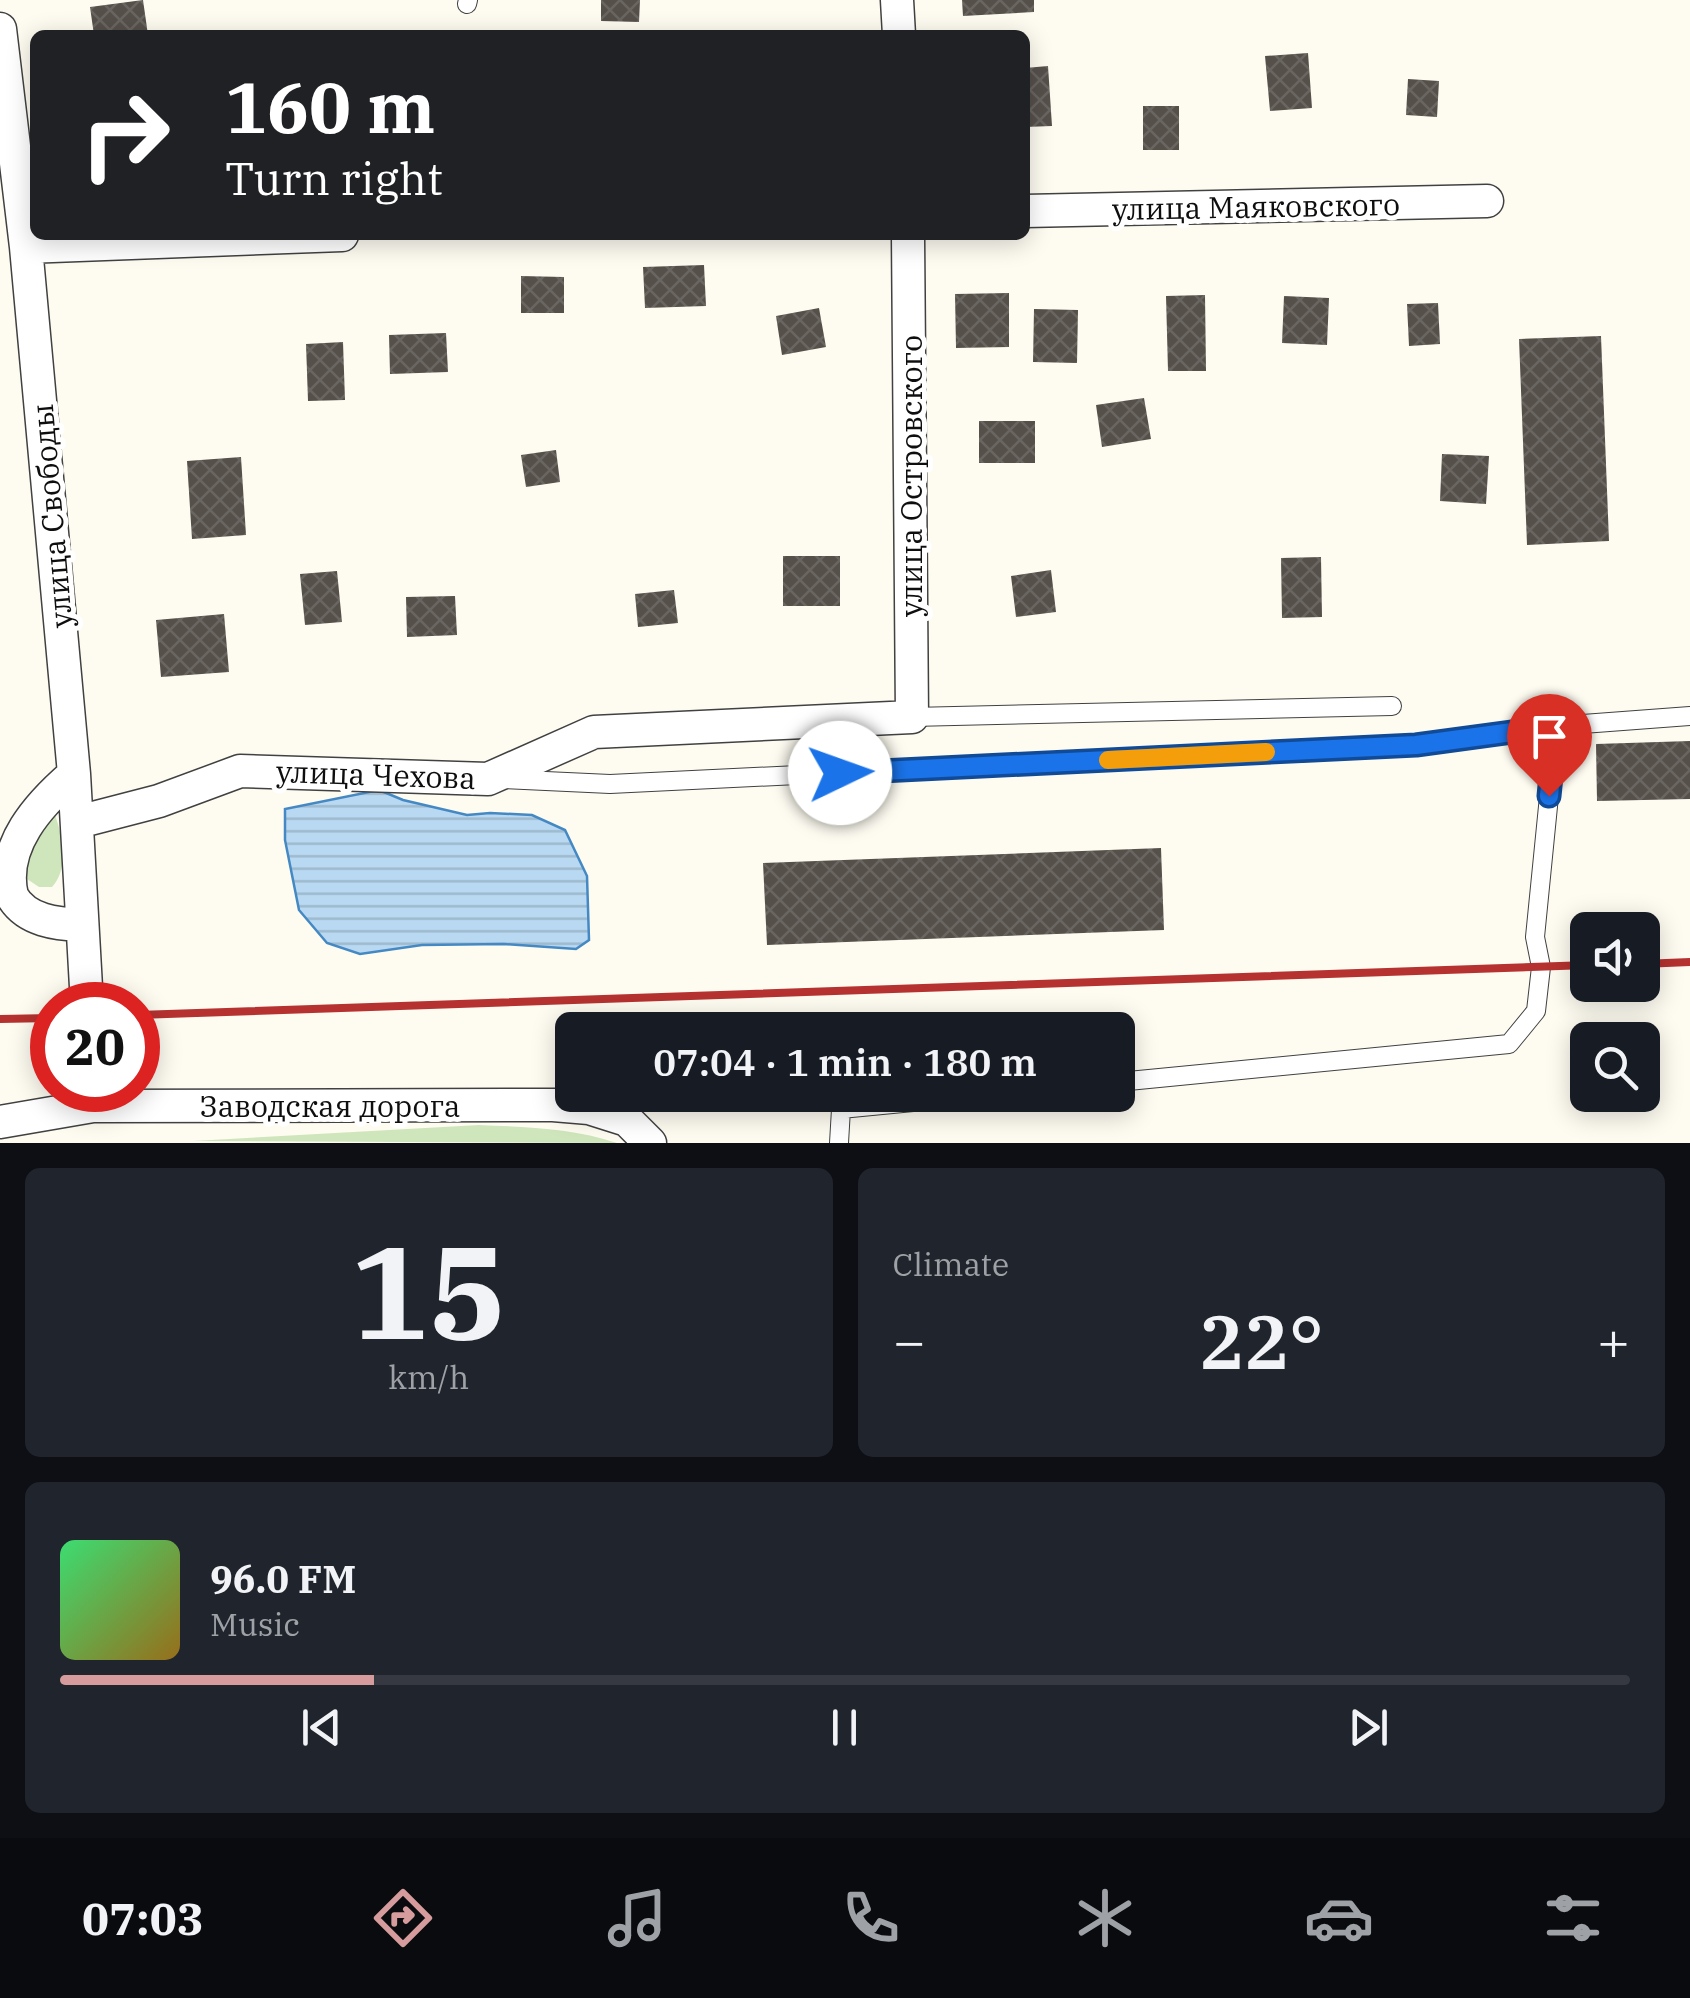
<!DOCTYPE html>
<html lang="en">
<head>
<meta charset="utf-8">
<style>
  body { margin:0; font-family:"IBM Plex Serif",serif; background:#20242c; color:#f1f3f6; height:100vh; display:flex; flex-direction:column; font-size:38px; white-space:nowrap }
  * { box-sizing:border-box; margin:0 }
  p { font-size:32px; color:#9ea1a6 }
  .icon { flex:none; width:55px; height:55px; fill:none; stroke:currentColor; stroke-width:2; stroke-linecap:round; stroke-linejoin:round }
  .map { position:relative; height:1143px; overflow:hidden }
  .side { display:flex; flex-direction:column; gap:25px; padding:25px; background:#0d0f14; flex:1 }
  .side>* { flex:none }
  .guide { position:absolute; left:30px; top:30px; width:1000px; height:210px; border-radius:15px; box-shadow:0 5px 25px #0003; background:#202124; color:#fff; overflow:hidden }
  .buttons { position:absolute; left:1570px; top:912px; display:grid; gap:20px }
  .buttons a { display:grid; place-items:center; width:90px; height:90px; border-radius:15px; background:#171b24; box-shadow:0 5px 25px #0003; font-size:50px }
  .speed { position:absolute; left:30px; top:982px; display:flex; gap:20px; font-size:50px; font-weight:700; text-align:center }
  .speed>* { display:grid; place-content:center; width:130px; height:130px; border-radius:50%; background:#171b24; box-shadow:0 5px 25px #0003; line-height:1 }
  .speed .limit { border:15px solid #d22; background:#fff; color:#111 }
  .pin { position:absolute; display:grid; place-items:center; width:85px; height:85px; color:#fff; margin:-102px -42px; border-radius:50% 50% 50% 0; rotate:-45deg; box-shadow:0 0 10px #0007 }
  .pin .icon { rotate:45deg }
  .me { position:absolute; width:110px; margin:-55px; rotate:87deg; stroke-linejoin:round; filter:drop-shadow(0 0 8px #0008) }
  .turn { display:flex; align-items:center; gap:35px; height:210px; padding:0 30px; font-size:45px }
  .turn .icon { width:130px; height:130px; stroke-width:2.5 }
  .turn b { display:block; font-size:70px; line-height:85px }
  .big { font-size:75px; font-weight:600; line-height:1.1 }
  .side .card { flex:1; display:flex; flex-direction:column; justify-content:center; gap:15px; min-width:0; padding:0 35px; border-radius:15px; background:#20242c }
  .side .dial { align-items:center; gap:0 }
  .dial b { font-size:130px; line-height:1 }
  .song { display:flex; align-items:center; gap:30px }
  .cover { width:120px; height:120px; border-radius:15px; background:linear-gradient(135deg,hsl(140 70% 55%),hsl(40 70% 35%)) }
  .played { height:10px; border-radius:5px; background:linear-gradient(90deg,#d69c9d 20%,#363941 20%) }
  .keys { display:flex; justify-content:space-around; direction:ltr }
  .heat { display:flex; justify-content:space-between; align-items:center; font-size:55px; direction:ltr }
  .side .tiles { flex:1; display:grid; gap:25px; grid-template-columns:1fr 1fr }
  .card:last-child { grid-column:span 2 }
  .trip { position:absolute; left:555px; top:1012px; width:580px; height:100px; border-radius:15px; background:#171b24; box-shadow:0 5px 25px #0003; font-weight:600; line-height:100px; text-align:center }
  .menu { display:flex; height:160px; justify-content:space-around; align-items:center; background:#090b0e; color:#9ea1a6 }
  .menu .icon { width:70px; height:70px }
  .menu .active { color:#d69c9d }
  .menu b { font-size:45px; color:#f1f3f6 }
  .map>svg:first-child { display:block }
</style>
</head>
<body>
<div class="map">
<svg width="1690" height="1143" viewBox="0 0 1690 1143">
  <defs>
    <pattern id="water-rules" width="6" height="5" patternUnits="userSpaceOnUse" patternTransform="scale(2.5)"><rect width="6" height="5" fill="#b9d9f2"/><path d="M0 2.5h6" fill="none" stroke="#9eb9ce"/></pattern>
    <pattern id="building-cross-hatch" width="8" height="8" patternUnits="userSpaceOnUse" patternTransform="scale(2.5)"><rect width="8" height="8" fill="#56504b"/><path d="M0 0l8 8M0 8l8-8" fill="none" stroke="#696561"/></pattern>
  </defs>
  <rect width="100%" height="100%" fill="#fefcf1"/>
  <path fill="#cfe6bc" d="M55,815C63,837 69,869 52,887H39L27,879C22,853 37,834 55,815Z
    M479,1125C526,1127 572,1128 617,1143L193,1141Z"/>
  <path fill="url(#water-rules)" stroke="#4589c4" stroke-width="2.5" d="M379,790L403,800L467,815L490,813L532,815L565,830L587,876L589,940L576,949L504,944L422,945L360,954L327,943L299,910L285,840V809Z"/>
  <path fill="url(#building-cross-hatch)" d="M143,0L148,35H94L90,7Z
    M601,0H640L639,22L601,21Z
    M962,0H1034V12L963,16Z
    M1308,53L1312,108L1270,111L1265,56Z
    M1048,66L1052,126L1025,127V68Z
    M1408,79L1439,81L1437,117L1406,115Z
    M1143,106H1179V150H1143Z
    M704,265L706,306L645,308L643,267Z
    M521,276L564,277V313H521Z
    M1009,293V347L956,348L955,294Z
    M1205,295L1206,371H1168L1166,296Z
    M1284,296L1329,298L1327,345L1282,343Z
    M1438,303L1440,344L1409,346L1407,304Z
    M819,308L826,347L782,355L776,316Z
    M1034,309L1078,310L1077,363L1033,362Z
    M446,333L448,372L390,374L389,335Z
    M1601,336L1609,541L1527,545L1519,339Z
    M343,342L345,400L308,401L306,344Z
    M1144,398L1151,439L1102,447L1096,405Z
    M979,421H1035V463H979Z
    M556,450L560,482L526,487L521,455Z
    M1442,454L1489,456L1486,504L1440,501Z
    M241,457L246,535L192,539L187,461Z
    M783,556H840V606H783Z
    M1321,557L1322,617L1282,618L1281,558Z
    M1051,570L1056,612L1016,617L1011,576Z
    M337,571L342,622L305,625L300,574Z
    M674,590L678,623L638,627L635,594Z
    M455,596L457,635L407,637L406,597Z
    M224,614L229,672L161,677L156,620Z
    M1690,741V799L1597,801L1596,744Z
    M1161,848L1164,930L767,945L763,863Z"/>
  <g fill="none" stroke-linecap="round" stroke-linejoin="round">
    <g stroke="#414141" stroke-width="20">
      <path id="service" d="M467,4L468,0
        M912,717L1392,706
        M503,779L610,784L1416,745L1556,726
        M1118,1082L1509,1044L1536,1011L1541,967L1535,937L1556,726L1690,716
        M839,1143L841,1109L985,1095"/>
    </g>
    <g stroke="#414141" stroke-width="35">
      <path id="minor" d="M897,0L899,35
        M0,29L26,247L74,774L87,1005
        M1025,211L1487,201
        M26,247L342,235
        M74,774C39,804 0,846 12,896C26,921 57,924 82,925
        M78,822L159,801L240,771L488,779L594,732L912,717L908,235
        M0,1122L93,1106L553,1105L589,1108L627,1120L650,1143"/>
    </g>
    <use href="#service" stroke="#fff" stroke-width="18"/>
    <use href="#minor" stroke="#fff" stroke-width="32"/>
    <path stroke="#b53230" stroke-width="8" d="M1642,964L1690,962
      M138,1015L1588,965
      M0,1019L52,1018"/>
  </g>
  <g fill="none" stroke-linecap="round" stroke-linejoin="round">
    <g stroke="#114b97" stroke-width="25">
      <path id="route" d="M840,773L1416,745L1556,726L1549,796"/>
    </g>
    <use href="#route" stroke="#1a73e8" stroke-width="18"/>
    <path stroke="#f59e0b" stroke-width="18" d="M1108,760L1266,752"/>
  </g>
  <g text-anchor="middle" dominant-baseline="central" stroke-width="10" stroke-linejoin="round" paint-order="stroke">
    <g font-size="30" fill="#0e0e0e" stroke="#fff">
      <text transform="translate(1256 206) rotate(-1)">улица Маяковского</text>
      <text transform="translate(910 476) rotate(-90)">улица Островского</text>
      <text transform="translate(51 516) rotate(-95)">улица Свободы</text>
      <text transform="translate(376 774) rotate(2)">улица Чехова</text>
      <text x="330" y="1105">Заводская дорога</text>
    </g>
  </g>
</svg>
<div class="buttons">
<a><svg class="icon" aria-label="sound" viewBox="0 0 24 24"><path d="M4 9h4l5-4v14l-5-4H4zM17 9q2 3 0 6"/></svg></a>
<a><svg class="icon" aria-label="search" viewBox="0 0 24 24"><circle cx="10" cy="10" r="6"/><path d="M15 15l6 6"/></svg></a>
</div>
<div class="speed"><div class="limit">20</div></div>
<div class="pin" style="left:1549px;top:796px;background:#d93025"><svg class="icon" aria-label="arrive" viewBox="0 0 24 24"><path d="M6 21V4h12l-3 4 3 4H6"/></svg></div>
<svg class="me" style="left:840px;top:773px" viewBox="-20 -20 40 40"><circle r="19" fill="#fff"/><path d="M0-13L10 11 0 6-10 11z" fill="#1a73e8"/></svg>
<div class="trip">07:04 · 1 min · 180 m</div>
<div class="guide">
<div class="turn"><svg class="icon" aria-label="right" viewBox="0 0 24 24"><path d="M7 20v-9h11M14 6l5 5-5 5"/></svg><div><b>160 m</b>Turn right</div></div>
</div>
</div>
<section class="side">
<div class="tiles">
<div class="card dial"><b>15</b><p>km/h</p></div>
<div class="card"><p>Climate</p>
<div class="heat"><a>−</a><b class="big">22°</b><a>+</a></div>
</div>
<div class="card">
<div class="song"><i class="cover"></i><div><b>96.0 FM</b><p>Music</p></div></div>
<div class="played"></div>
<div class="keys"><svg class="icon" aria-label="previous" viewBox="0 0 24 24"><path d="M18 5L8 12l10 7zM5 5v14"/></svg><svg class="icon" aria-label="pause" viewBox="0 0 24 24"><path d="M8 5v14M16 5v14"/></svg><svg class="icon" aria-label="next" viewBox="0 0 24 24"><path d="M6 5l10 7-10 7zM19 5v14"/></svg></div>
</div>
</div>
</section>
<nav class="menu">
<b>07:03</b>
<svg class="icon active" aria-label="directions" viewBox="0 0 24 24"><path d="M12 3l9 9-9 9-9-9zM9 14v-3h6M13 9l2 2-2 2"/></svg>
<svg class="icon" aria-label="music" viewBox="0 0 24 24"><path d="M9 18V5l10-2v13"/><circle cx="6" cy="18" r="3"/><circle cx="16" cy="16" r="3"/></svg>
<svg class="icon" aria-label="phone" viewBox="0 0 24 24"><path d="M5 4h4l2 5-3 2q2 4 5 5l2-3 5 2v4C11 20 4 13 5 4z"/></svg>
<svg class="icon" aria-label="climate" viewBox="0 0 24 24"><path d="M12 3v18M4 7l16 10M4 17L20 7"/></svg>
<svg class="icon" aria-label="car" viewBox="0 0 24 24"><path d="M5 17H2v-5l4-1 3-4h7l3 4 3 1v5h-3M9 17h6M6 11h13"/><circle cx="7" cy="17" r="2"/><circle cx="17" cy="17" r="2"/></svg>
<svg class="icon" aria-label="filters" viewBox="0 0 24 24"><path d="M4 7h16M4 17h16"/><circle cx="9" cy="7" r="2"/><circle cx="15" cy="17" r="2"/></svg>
</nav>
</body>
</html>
